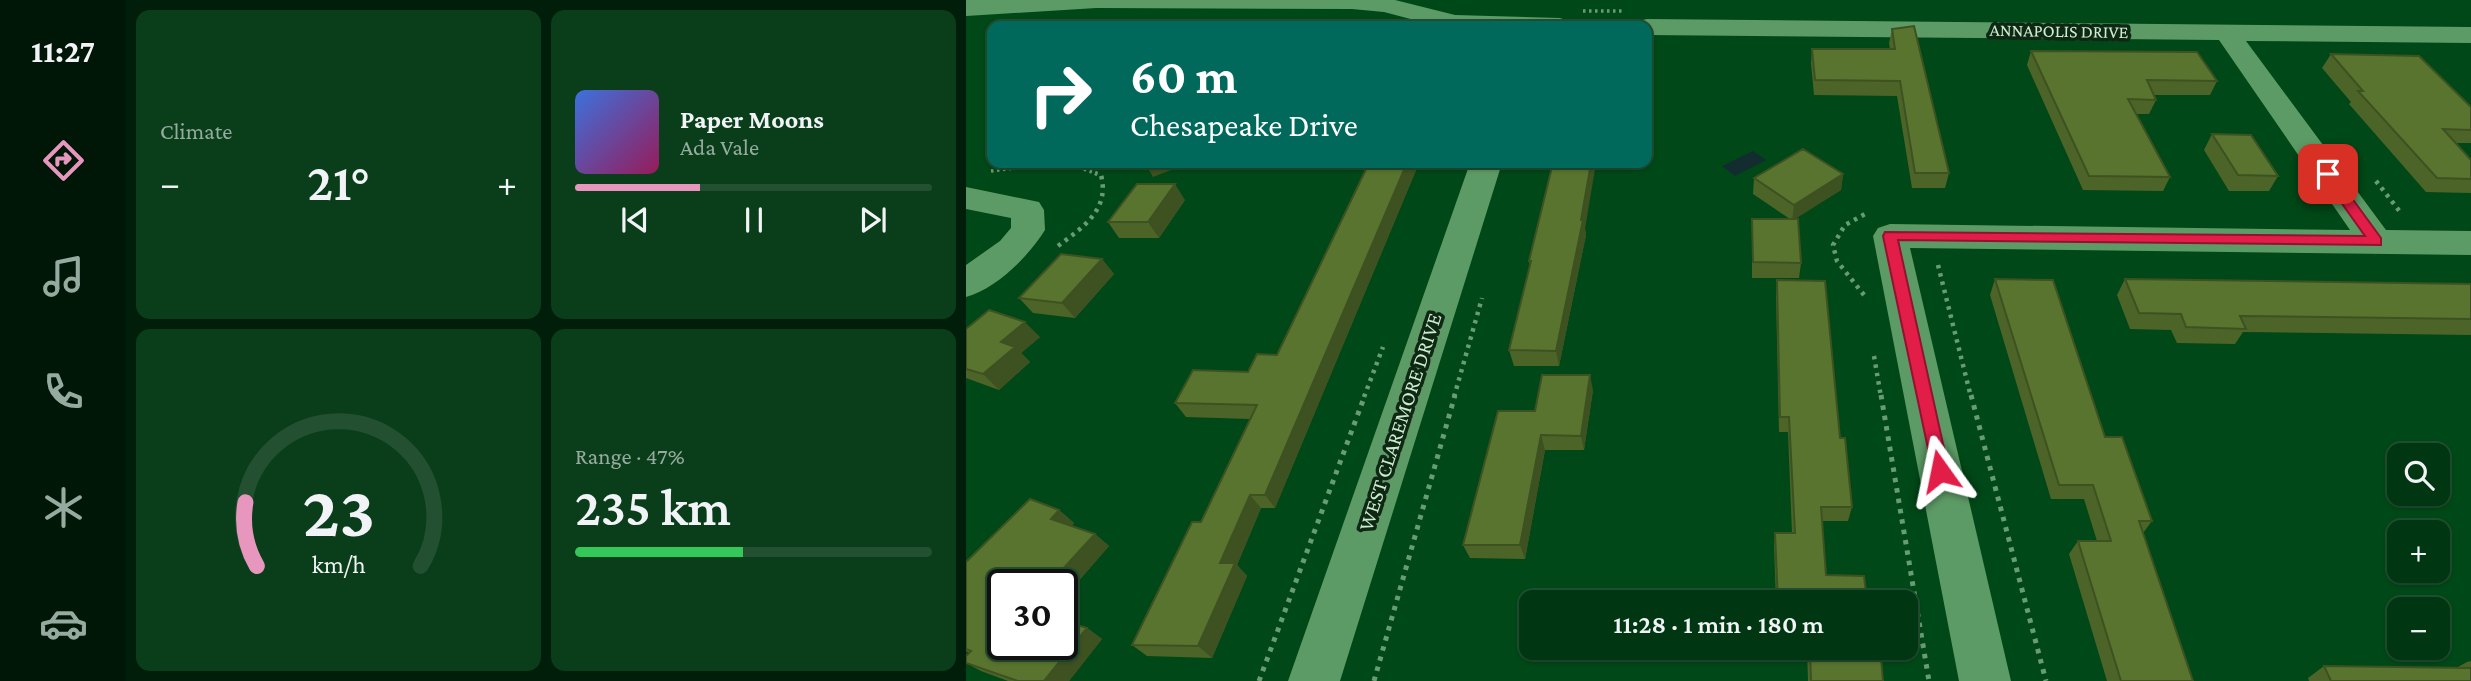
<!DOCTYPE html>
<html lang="en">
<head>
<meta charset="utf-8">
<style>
  body { margin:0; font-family:"Crimson Pro",serif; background:#0a3e1a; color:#f1f3f6; height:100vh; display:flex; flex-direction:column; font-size:26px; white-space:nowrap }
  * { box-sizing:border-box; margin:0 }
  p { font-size:23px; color:#95ab9f }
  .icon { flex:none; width:38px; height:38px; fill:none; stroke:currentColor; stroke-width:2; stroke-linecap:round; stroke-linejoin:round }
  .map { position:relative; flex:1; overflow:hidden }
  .side { display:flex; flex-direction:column; gap:10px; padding:10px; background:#001e09; width:840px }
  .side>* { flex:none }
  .top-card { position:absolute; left:21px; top:21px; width:665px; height:147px; border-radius:14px; box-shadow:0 2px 5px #0004,0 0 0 2px #225031; background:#00695c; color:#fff; overflow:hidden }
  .fabs { position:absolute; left:1421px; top:443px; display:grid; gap:14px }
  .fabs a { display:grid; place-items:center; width:63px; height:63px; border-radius:14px; background:#003611; box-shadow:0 2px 5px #0004,0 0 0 2px #225031; font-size:35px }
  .speed { position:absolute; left:21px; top:569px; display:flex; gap:14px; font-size:35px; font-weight:700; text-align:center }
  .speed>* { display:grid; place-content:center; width:91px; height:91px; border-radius:50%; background:#003611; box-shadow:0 2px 5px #0004,0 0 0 2px #225031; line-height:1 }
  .speed .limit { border:4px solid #111; border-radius:10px; background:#fff; color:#111 }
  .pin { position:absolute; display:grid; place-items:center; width:60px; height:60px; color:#fff; margin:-30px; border-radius:14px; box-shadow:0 4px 10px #0006 }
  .me { position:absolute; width:77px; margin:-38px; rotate:348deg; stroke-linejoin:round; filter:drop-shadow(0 0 5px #0008) }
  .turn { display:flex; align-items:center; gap:24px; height:147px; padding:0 28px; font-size:32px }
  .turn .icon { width:91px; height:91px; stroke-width:2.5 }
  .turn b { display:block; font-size:49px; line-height:60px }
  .big { font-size:52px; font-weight:600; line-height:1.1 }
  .side .card { flex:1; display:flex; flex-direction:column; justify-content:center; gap:10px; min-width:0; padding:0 24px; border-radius:14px; background:#0a3e1a }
  .side .dial { align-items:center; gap:0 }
  .dial svg { height:182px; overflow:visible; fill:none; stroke:#225031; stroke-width:7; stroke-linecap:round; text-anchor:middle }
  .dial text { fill:#f1f3f6; stroke:none }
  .song { display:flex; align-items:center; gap:21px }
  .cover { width:84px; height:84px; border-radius:10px; background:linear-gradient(135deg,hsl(220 70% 55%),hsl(330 70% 35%)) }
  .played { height:7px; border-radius:4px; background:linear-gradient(90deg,#e797bd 35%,#225031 35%) }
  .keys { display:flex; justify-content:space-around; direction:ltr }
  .heat { display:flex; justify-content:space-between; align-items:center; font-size:38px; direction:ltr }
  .charge { height:10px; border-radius:5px; background:linear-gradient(90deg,#34c759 47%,#225031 0) }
  .side .tiles { flex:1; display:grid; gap:10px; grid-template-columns:repeat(2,1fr) }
  .trip { position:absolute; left:553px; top:590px; width:399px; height:70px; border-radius:14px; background:#003611; box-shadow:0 2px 5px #0004,0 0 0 2px #225031; font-weight:600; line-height:70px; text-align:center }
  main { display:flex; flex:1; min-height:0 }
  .menu { display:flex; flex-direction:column; width:126px; justify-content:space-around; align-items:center; background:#001607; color:#95ab9f }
  .menu .icon { width:49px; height:49px }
  .menu .selected { color:#e797bd }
  .menu b { font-size:32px; color:#f1f3f6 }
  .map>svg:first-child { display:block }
</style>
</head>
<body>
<main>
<nav class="menu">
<b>11:27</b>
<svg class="icon selected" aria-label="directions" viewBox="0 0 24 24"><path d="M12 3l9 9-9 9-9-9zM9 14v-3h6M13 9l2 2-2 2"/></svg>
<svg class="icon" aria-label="music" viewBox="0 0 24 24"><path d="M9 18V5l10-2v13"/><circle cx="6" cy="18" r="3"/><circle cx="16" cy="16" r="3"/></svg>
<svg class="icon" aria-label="phone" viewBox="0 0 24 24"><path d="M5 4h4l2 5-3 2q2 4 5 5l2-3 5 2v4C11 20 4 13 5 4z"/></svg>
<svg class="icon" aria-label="climate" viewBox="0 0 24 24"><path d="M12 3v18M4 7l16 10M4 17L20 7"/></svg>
<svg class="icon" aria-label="car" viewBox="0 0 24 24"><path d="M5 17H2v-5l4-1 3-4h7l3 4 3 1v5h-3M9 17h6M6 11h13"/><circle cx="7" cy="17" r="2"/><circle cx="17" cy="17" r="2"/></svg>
</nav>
<section class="side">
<div class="tiles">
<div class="card"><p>Climate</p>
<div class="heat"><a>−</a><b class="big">21°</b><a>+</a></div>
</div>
<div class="card">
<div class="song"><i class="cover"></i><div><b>Paper Moons</b><p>Ada Vale</p></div></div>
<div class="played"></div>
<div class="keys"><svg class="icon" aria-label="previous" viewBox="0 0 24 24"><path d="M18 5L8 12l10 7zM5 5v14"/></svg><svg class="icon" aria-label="pause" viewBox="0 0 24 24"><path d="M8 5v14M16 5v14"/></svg><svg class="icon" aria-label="next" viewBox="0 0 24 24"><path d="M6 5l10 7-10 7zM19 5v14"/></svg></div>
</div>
<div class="card dial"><svg viewBox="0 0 100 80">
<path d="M14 69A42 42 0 1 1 86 69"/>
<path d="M14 69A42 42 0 0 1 9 41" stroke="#e797bd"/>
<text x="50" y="56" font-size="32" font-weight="700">23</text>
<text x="50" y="72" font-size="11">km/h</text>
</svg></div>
<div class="card"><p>Range · 47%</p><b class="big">235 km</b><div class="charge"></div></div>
</div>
</section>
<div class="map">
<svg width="1505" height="681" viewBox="0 0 1505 681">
  <rect width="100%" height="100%" fill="#004817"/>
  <path fill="#122c30" d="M787,151L800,160L769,176L756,166Z"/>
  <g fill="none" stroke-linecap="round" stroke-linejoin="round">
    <path stroke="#689c75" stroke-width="3.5" stroke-dasharray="2.5 3.5" stroke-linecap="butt" d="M617,11H657
      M101,163L134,175
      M25,171L88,163"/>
    <path stroke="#689c75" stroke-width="4.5" stroke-dasharray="3.5 5" stroke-linecap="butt" d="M1410,181L1435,213
      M92,246C117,227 144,210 135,175L129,173
      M972,265L1005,397
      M898,295L871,261L867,245L879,225L901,213
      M908,356L915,397
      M398,397L417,347
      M488,397L516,298"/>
    <path stroke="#689c75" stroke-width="5" stroke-dasharray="4.5 6" stroke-linecap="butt" d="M915,395L963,681
      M1005,395L1080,681
      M293,681L399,395
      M408,681L489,395"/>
    <path fill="#5d9b66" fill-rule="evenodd" d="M0,0H429L489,15L594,18L603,21L607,26H471L418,12L386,9L130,8L0,16Z
      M681,19L1505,27V43L1280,41L1420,230L1505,231V255L944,248L1045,681H993L907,236L912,228L924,224L1384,230L1253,40L681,35V26H669L672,21Z
      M504,163H536L374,681H322Z
      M0,187L73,202L78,210L79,230C62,257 31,288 0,297V265L34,241L45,228V218L0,209Z"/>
  </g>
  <path fill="#4d6428" d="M926,29L983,173L979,188H946L931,96L848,95L845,63L846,49H924L923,43Z
    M1065,51L1251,81L1244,95H1187L1190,100L1183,114H1170L1204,177L1197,191L1117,190L1061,65Z
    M1365,54L1505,107V143H1490L1505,160V193L1460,192L1383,104L1385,102L1356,68Z
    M1246,134L1312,176L1303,191H1263L1238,150Z
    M403,163H453L309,508H295L271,565L281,576L246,658L181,656L166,645L235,522L284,419L220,417L209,403L282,372L311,355Z
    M877,174L875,190L828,219L835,263L833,278H786V219H824L787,194L788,178Z
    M219,200L193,238H153L142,222Z
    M619,229L620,235L593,366H548L543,350L564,266L563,261Z
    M136,259L148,274L109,318L67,313L53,298Z
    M1029,279L1139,437L1186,521L1177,533L1227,681H1141L1103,554L1112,541H1131L1118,499H1085L1024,295Z
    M1159,279L1505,284V335L1277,332L1269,344L1211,343L1205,330L1164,329L1151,295Z
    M811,280L874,438L886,507L882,521H856L860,575L901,602H810L808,546L809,533H826L822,432H813L810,296Z
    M0,329L74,337L55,353L64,362L33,390L0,378Z
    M627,390L618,450H579L559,559L504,558L497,545L569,411Z
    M93,510L108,523L105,526L129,534L143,546L96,600V584L37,644L121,628L136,639L103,681H42L15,671L0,663V656L3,653L0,651V562Z
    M827,648H905L906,659L917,681H842L841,648Z
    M1505,661V681H1343L1342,678L1358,666L1490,668L1501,662Z"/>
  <path fill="#3e5121" d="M179,163H223L187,177Z
    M441,163H453L309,508L299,495Z
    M625,163H630L619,229L620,235L593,366L590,351Z
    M877,174L875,190L826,221L828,205Z
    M209,184L219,200L193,238L182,222Z
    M136,259L148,274L109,318L96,303Z
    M59,322L74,337L55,353L64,362L33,390L17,374L35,342Z
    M624,375L627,390L618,450L615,436Z
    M575,435L579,450L559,559L554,545Z
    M284,495L295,508L271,565L281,576L246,658L232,646L254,563Z
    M93,510L108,523L100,531L85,519Z
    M129,534L143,546L96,600V584H83Z
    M121,628L136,639L103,681H78Z"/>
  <path fill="#59742f" stroke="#3e5121" stroke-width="2" d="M948,26L983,173H949L934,81L849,80L846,49H929L926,29Z
    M1065,51L1231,52L1251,81L1181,80L1190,100L1162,99L1204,177L1123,176Z
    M1365,54L1453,56L1505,107V130L1477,129L1505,160V179L1471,178L1392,91H1397Z
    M1246,134L1285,135L1312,176L1272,175Z
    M837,149L877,174L828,205L788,178Z
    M403,163H441L299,495H284L254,563H269L232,646L166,645L226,522H235L291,405L209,403L227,370L282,372L291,354L311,355Z
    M587,163H625L615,220H617L590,351L543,350L565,261H563Z
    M171,184H209L182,222H142Z
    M786,219H832L835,263L787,262Z
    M95,254L136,259L96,303L53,298Z
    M1029,279L1087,280L1139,437H1156L1186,521H1173L1227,681H1155L1112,541H1145L1127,485H1093Z
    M1159,279L1505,284V319L1274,316L1280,329L1220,327L1215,314L1173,313Z
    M811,280L859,281L874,438H879L886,507H855L860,575L898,576L901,602H812L809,533H829L823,417H814Z
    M23,310L59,322L35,342L49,347L17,374L0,369V329Z
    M576,375H624L615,436L575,435L554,545H497L532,411H569Z
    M64,499L93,510L85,519L129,534L83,584H37V644H96V620L121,628L78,681H52L0,663V656L5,651L0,649V562Z
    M844,648H905L906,659H915L917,681H845Z
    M1358,666L1505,668V681H1365Z"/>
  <path fill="#e11d48" stroke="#92132f" stroke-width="2" d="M1362,170L1366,171L1415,238V245L932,240L983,471L981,477L974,479L968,477L917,236L919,232L1399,236L1355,174Z"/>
  <g text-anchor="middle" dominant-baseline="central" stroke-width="7" stroke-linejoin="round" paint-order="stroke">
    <g font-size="18" fill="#cdedd0" stroke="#0e2813">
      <text transform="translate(1093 31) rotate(1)">ANNAPOLIS DRIVE</text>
    </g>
    <g font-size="21" fill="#cdedd0" stroke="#0e2813">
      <text transform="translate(434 422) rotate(-72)">WEST CLAREMORE DRIVE</text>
    </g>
  </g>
</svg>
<div class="fabs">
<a><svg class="icon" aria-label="search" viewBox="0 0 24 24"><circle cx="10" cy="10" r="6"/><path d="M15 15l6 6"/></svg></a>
<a>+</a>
<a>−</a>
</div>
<div class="speed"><div class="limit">30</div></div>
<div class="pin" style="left:1362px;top:174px;background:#d93025"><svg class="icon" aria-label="arrive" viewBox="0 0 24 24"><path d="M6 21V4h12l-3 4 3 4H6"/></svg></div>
<svg class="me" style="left:974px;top:471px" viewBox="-20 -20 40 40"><path d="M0-17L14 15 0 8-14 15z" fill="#e11d48" stroke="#fff" stroke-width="4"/></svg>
<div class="trip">11:28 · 1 min · 180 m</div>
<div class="top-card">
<div class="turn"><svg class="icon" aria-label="right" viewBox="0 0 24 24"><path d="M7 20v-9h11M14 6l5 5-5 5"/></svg><div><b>60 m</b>Chesapeake Drive</div></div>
</div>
</div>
</main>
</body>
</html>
